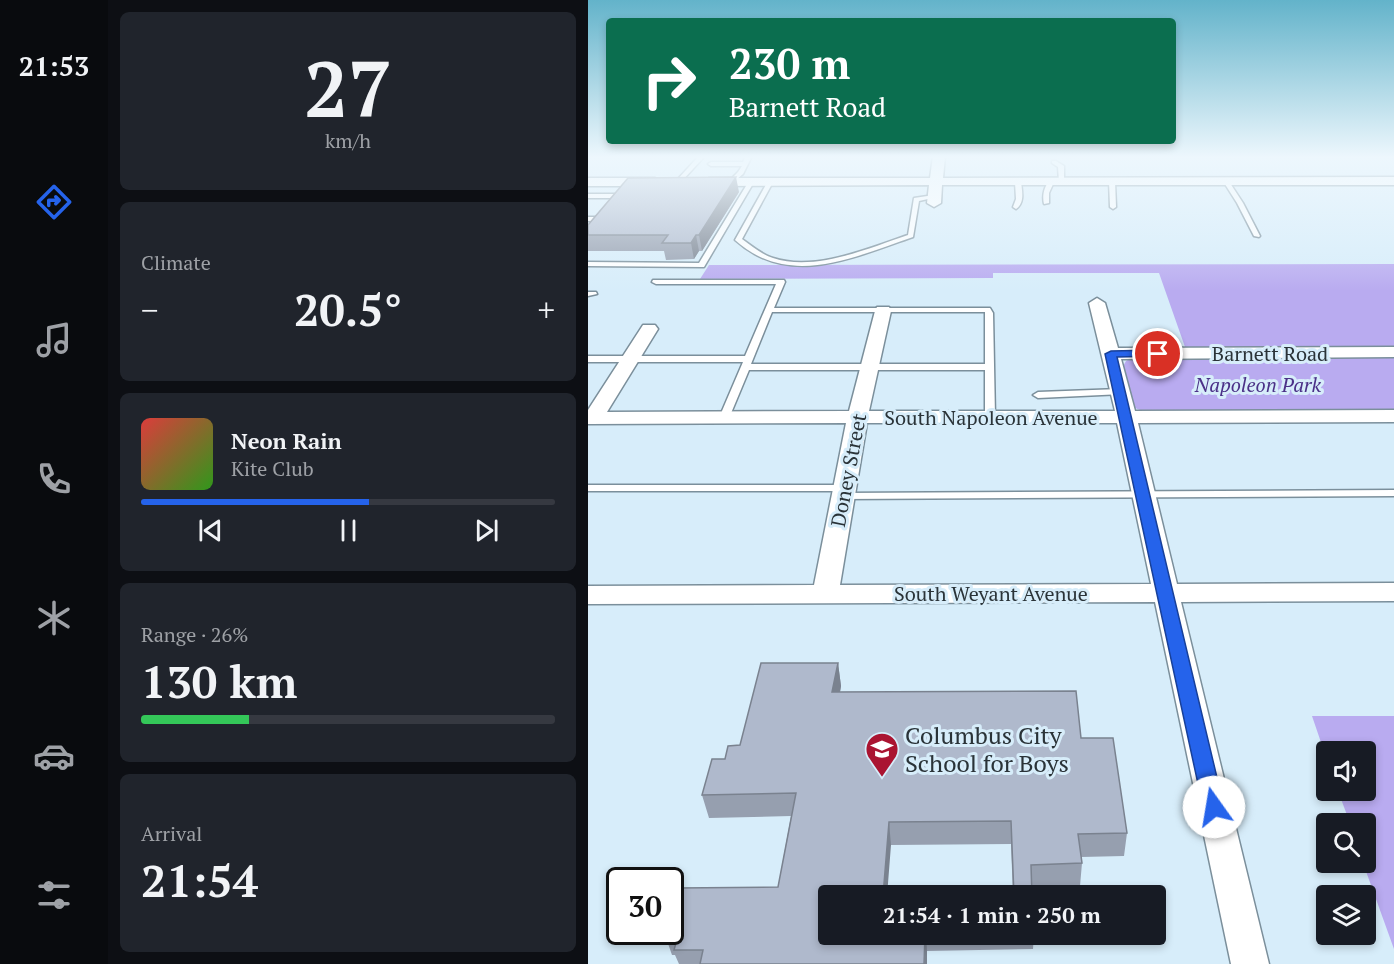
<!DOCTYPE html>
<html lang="en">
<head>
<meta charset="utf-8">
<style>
  body { margin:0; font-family:"PT Serif",serif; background:#20242c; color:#f1f3f6; height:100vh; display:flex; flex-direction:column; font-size:22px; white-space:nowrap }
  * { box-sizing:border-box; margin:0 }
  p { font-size:20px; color:#9ea1a6 }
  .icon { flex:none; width:33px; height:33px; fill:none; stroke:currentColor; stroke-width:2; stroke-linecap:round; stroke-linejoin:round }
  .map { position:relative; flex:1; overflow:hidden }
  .side { display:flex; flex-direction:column; gap:12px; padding:12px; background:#0d0f14; width:480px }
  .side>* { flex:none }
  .guide { position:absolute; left:18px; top:18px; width:570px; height:126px; border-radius:6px; box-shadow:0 3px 9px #0003; background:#0b6e4f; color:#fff; overflow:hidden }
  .controls { position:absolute; left:728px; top:741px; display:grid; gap:12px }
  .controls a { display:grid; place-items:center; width:60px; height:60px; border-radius:6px; background:#171b24; box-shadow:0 3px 9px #0003; font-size:30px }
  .speed { position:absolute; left:18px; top:867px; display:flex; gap:12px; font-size:30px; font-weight:700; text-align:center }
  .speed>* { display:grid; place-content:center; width:78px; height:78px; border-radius:50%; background:#171b24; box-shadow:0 3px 9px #0003; line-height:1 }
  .speed .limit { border:3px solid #111; border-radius:9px; background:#fff; color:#111 }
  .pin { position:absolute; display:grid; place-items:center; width:51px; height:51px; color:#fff; margin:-26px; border:3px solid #fff; border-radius:50%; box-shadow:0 2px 6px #0007 }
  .me { position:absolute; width:66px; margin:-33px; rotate:347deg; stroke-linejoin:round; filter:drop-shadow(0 0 4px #0008) }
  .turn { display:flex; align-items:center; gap:21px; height:126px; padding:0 24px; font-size:27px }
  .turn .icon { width:78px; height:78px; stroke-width:2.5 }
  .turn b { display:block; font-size:42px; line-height:51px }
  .big { font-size:45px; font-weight:700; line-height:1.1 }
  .side .widget { flex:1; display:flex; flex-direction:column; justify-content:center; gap:9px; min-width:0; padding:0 21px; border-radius:9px; background:#20242c }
  .side .dial { align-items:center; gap:0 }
  .dial b { font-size:78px; line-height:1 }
  .song { display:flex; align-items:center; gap:18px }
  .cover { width:72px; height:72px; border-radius:9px; background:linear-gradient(135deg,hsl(0 70% 55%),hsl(110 70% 35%)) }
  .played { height:6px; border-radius:3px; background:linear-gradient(90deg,#2563eb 55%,#363941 55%) }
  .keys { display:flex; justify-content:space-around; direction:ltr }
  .heat { display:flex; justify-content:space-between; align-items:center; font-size:33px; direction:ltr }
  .charge { height:9px; border-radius:4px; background:linear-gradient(90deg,#34c759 26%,#363941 0) }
  .trip { position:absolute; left:230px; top:885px; width:348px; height:60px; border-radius:6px; background:#171b24; box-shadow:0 3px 9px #0003; font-weight:700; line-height:60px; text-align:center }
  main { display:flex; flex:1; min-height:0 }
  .tabs { display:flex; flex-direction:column; width:108px; justify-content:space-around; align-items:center; background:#090b0e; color:#9ea1a6 }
  .tabs .icon { width:42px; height:42px }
  .tabs .on { color:#2563eb }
  .tabs b { font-size:27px; color:#f1f3f6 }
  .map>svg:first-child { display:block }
</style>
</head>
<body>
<main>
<nav class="tabs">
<b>21:53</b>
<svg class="icon on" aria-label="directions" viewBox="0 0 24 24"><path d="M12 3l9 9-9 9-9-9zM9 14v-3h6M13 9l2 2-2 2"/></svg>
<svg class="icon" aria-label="music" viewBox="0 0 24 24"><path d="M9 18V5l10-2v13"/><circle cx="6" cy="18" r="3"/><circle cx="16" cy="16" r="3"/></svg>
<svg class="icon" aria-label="phone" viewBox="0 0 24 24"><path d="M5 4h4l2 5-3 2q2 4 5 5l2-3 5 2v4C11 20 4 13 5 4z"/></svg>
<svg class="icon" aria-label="climate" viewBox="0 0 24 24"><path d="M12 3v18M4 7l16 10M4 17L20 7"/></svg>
<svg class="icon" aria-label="car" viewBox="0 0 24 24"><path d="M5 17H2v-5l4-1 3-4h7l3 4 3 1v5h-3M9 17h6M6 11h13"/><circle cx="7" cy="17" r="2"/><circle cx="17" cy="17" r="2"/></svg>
<svg class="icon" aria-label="filters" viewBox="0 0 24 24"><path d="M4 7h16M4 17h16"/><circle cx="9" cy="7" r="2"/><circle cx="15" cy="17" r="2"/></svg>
</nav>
<section class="side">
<div class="widget dial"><b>27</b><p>km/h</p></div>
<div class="widget"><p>Climate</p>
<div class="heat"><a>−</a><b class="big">20.5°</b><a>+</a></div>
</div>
<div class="widget">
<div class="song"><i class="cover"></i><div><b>Neon Rain</b><p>Kite Club</p></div></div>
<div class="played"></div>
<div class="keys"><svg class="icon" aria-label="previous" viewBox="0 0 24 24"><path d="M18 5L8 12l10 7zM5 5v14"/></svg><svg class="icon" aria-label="pause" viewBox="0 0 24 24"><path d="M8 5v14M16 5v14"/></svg><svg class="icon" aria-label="next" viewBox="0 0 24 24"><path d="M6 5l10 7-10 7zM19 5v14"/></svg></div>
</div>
<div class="widget"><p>Range · 26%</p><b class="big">130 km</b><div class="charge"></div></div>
<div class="widget"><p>Arrival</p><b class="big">21:54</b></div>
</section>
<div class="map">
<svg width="806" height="964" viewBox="0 0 806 964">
  <rect width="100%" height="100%" fill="#d7edfa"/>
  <path fill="#b9abf0" d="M806,264V348L597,347L571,273H405V278L112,279L121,265Z
    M806,356V411H554L545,407L534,368L538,361L543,358Z
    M724,716H806V949L775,863L777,824L762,823L750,791L777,790V752H738V757Z"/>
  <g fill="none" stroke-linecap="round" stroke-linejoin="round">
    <g stroke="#7b8f9b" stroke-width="3">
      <path id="lane" d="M111,156H117L92,183H88V181Z
        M158,156H164L155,174L143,184L140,182L150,172L154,166H123L120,164L123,162H155Z
        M464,161H468L476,166V183L471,182L470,167L464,163Z
        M524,179L527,181L528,207L525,209L522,207L521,181Z
        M430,180L433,182C434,191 437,203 428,209L425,207L428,199L427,182Z
        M463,180L466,182L461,193V203L456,204C454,196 456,185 463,180Z
        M636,180H640L655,203L672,236L671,237L666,236L649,203L635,181Z
        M161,181L166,182L116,267L0,266V262L111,263Z
        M180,181L185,182L154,239C164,246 174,255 185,258C227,272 281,248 320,235L326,198L346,195L349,197L331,201L325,237C266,257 201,289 147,240Z
        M0,194H34L37,196L34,198H0Z
        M0,217H12L15,219L12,221H0Z
        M65,280H196L197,282L186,308H402L405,313L407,417L402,420L397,417V370H161L141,418L139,420H133L131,418L155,362H0V356H157L188,284H68L64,282ZM184,312H397V364H163Z
        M0,292H8L9,294L0,296Z
        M532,389L537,392L535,394L450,398L445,395L450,392Z
        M0,485H256L261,488L256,491H0Z
        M806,490V496L255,499L250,496L255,493Z"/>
    </g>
    <g stroke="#7b8f9b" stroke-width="3">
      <path id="street" d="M345,156H357L355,178L806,177V185H354L353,203L346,207L339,203L341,185L121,186L115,182L121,178H342Z
        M0,178H67L73,182L67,186H0Z
        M509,298L517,303L530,348L806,347V357L533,359L547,411L806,410V422L550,423L589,584L806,583V601L593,602L681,964H643L567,602L0,604V586L226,585L258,423L0,424V410L55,325H67L70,329L19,412L261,411L287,311L289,307H301L303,311L281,411H527L501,303ZM279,423H529L563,584L252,585Z"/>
    </g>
    <use href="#lane" fill="#fff" fill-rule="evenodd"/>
    <use href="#street" fill="#fff" fill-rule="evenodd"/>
  </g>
  <path fill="#969faf" d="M151,192L114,251H111L106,259L78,260L76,251H0V225Z
    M250,663L253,686L252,692L493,738L539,833L536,856L493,857L494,863L492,886L444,888V896H425L423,844L303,845L240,934H446L445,949L339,951V964H91L87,955H84L76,932L190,887L203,816L121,818L114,795L137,759Z"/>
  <path fill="#7a828f" d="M148,177L151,192L114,251L111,235Z
    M108,235L111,251L106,259L103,243Z
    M250,663L253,686L248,715L244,692Z
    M301,822L303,845L299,896H295Z
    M337,934H338L339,951V964H336Z"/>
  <path fill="#afb9cc" stroke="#7a828f" stroke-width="1.5" d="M148,177L111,235H108L103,243H74L80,235H0V225L40,178Z
    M173,663H250L244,692L488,691L493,738H525L539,833L490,834L494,863L443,865L444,896H426L423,821L301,822L295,896H240V934H337L336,964H112L115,950H86L91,932H76H82V908L88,888L190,887L208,793L114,795L124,759H137L140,746L152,745Z"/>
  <linearGradient id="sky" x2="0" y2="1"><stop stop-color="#63b3ca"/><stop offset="0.54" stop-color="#edf7fd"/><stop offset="1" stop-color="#edf7fd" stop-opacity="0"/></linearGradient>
  <rect width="806" height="291" fill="url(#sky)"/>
  <path fill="#2563eb" stroke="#184099" stroke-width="1.5" d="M570,350L574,351V356L529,357L636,807L633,813L626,816L618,813L615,807L517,354L523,351Z"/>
  <defs>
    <g id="school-pin" transform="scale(1.725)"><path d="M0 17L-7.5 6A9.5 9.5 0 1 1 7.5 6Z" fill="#aa1431" stroke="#d7edfa"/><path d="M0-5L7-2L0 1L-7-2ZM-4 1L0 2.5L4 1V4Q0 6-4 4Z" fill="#fff"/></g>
  </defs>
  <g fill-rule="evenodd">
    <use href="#school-pin" x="294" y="749"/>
  </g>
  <g text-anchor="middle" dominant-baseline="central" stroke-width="6" stroke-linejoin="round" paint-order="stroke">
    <g font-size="20" fill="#2a3338" stroke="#d7edfa">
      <text x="682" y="353">Barnett Road</text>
      <text x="403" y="417">South Napoleon Avenue</text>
      <text transform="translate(260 470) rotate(-79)">Doney Street</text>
      <text x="403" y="593">South Weyant Avenue</text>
    </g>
    <g font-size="20" font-style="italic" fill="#4b3188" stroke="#d7edfa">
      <text x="670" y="384">Napoleon Park</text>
    </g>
    <g font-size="24" fill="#2a3338" stroke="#d7edfa" text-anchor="start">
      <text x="317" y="735">Columbus City<tspan x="317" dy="28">School for Boys</tspan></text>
    </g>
  </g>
</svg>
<div class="controls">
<a><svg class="icon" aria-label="sound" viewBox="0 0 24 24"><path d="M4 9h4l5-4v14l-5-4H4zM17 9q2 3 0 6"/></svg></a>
<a><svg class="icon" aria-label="search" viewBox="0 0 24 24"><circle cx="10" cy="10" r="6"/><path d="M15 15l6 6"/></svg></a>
<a><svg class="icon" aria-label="layers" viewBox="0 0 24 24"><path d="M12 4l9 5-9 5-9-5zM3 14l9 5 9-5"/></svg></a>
</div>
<div class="speed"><div class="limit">30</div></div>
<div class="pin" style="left:570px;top:354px;background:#d93025"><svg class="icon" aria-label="arrive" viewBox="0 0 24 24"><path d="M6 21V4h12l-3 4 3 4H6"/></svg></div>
<svg class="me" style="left:626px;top:807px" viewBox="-20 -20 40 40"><circle r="19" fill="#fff"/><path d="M0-13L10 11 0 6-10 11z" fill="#2563eb"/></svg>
<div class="trip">21:54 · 1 min · 250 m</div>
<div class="guide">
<div class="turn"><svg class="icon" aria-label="right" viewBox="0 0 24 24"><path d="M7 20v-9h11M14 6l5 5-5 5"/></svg><div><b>230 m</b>Barnett Road</div></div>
</div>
</div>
</main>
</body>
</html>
